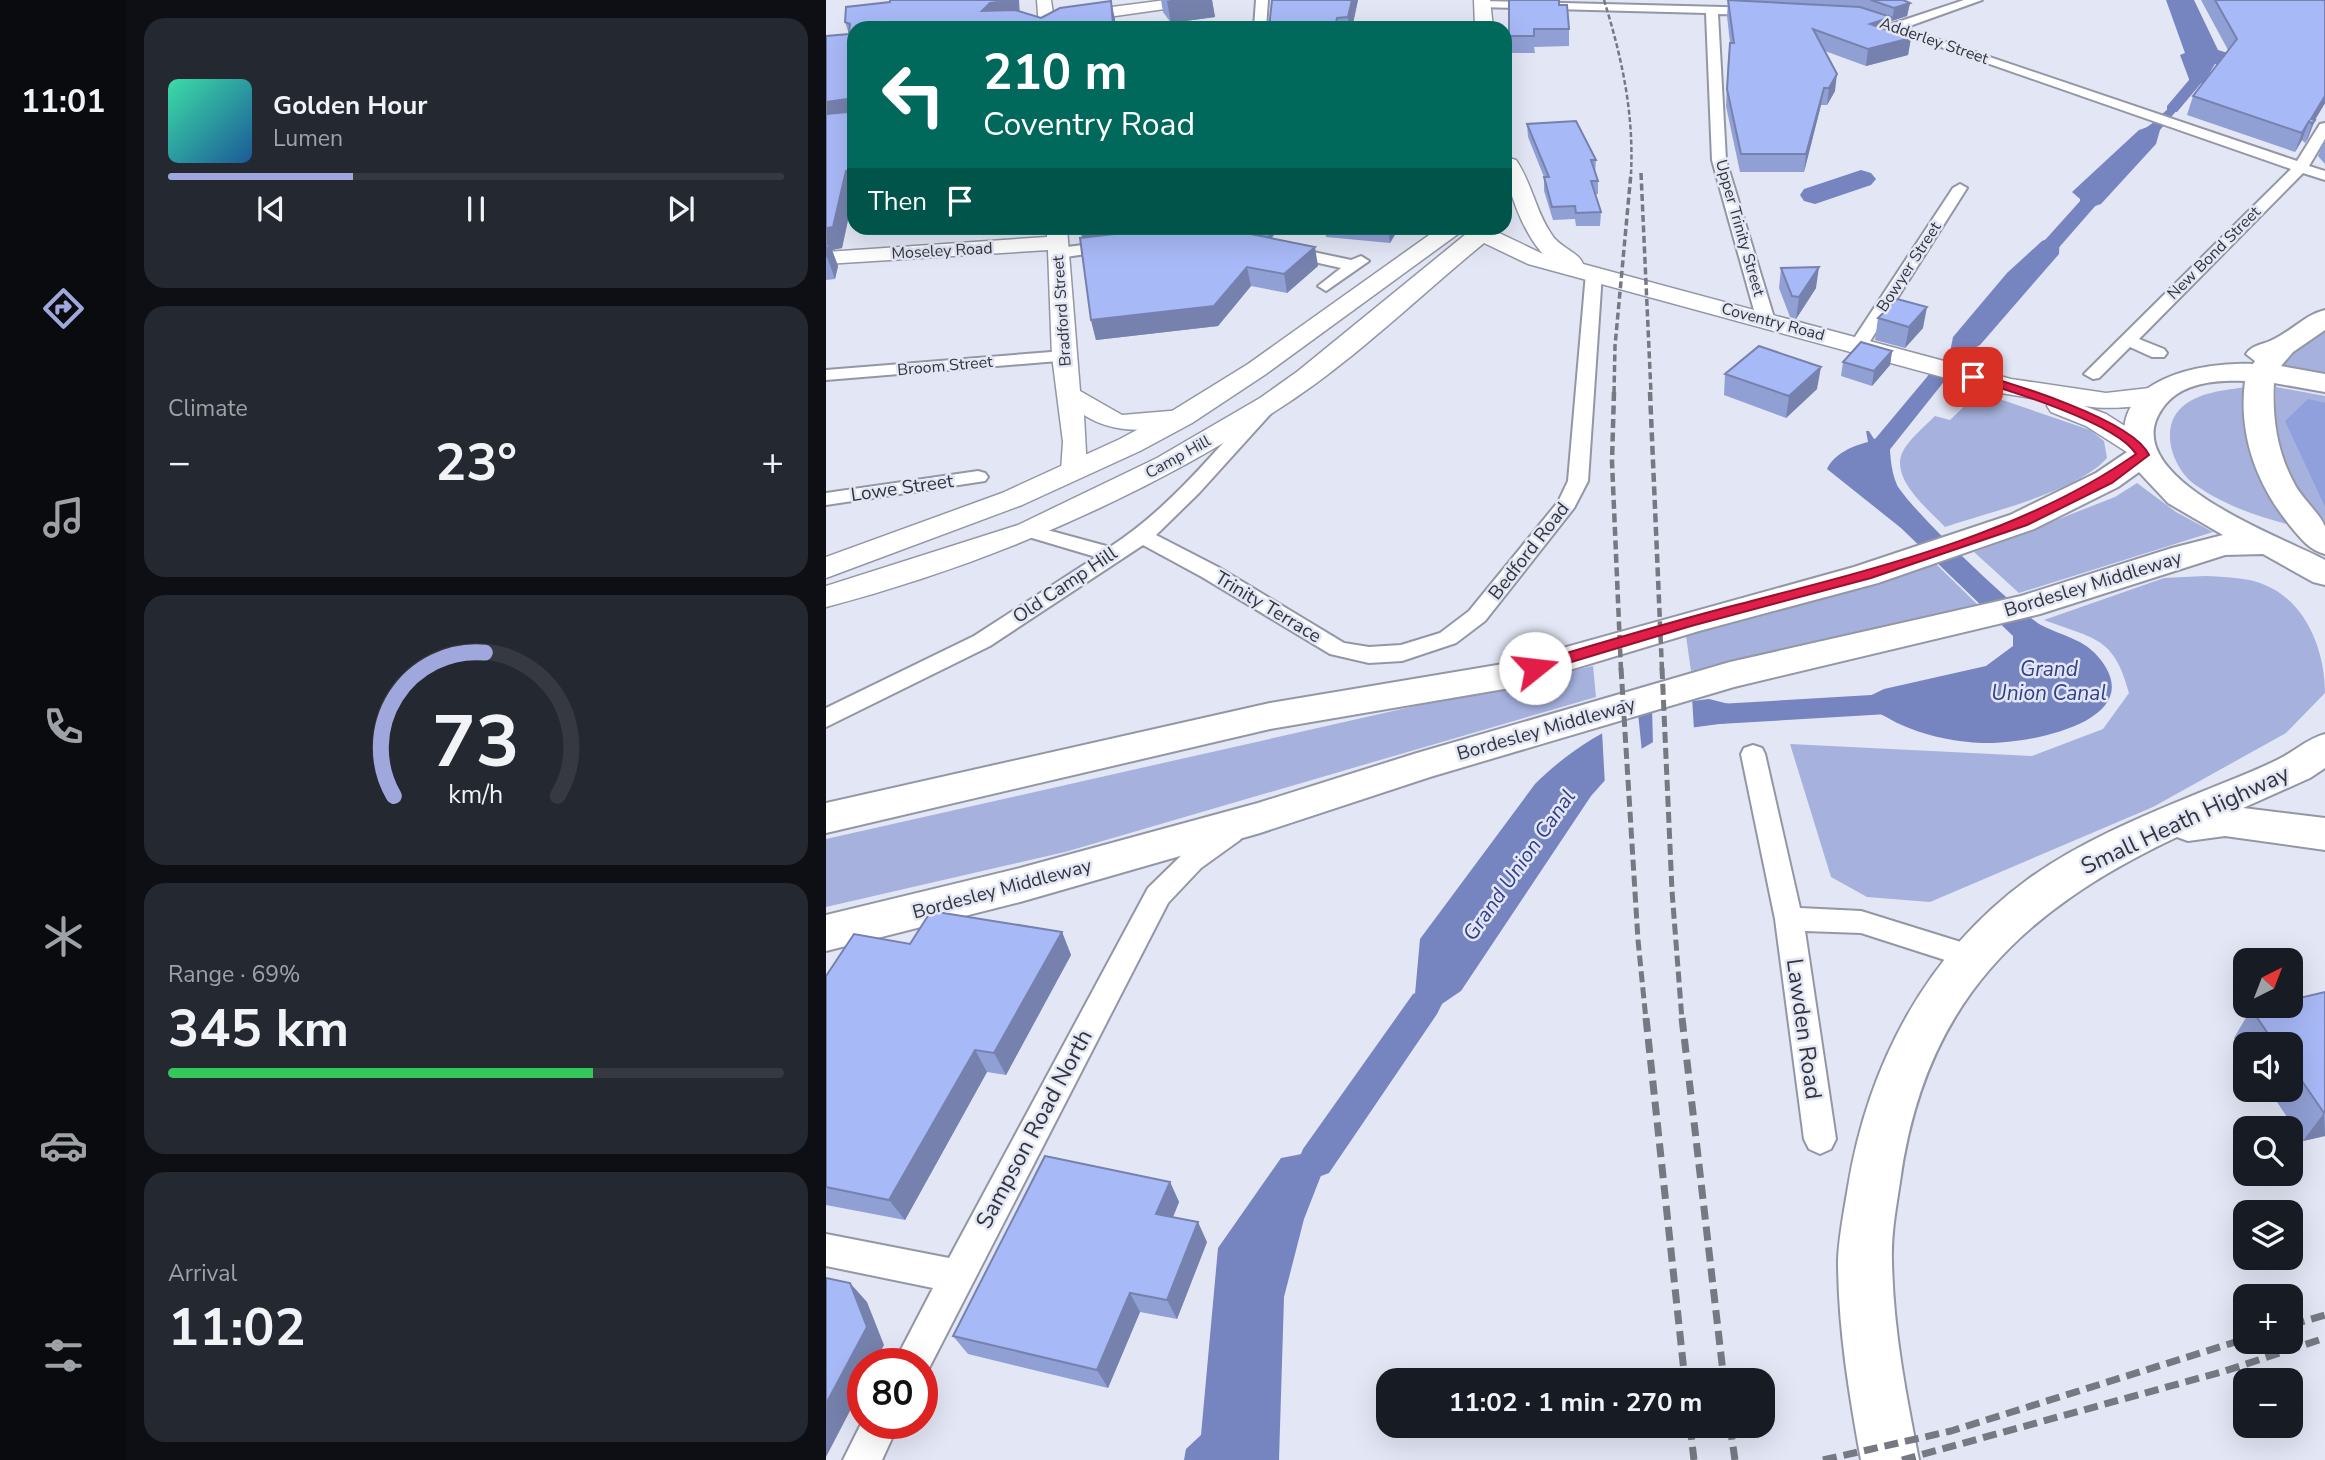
<!DOCTYPE html>
<html lang="en">
<head>
<meta charset="utf-8">
<style>
  body { margin:0; font-family:"Nunito Sans",sans-serif; background:#242831; color:#f1f3f6; height:100vh; display:flex; flex-direction:column; font-size:26px; white-space:nowrap }
  * { box-sizing:border-box; margin:0 }
  p { font-size:23px; color:#9ea1a6 }
  .icon { flex:none; width:38px; height:38px; fill:none; stroke:currentColor; stroke-width:2; stroke-linecap:round; stroke-linejoin:round }
  .map { position:relative; flex:1; overflow:hidden }
  .details { display:flex; flex-direction:column; gap:18px; padding:18px; background:#0d0f14; width:700px }
  .details>* { flex:none }
  .top-card { position:absolute; left:21px; top:21px; width:665px; height:214px; border-radius:21px; box-shadow:0 7px 28px #0002; background:#00695c; color:#fff; overflow:hidden }
  .needle { width:46px; rotate:42deg }
  .fabs { position:absolute; left:1407px; top:948px; display:grid; gap:14px }
  .fabs a { display:grid; place-items:center; width:70px; height:70px; border-radius:14px; background:#171b24; box-shadow:0 7px 28px #0002; font-size:35px }
  .speed { position:absolute; left:21px; top:1348px; display:flex; gap:14px; font-size:35px; font-weight:700; text-align:center }
  .speed>* { display:grid; place-content:center; width:91px; height:91px; border-radius:50%; background:#171b24; box-shadow:0 7px 28px #0002; line-height:1 }
  .speed .limit { border:10px solid #d22; background:#fff; color:#111 }
  .pin { position:absolute; display:grid; place-items:center; width:60px; height:60px; color:#fff; margin:-30px; border-radius:14px; box-shadow:0 4px 10px #0006 }
  .me { position:absolute; width:77px; margin:-38px; rotate:74deg; stroke-linejoin:round; filter:drop-shadow(0 0 5px #0008) }
  .turn { display:flex; align-items:center; gap:24px; height:147px; padding:0 21px; font-size:32px }
  .turn .icon { width:91px; height:91px; stroke-width:2.5 }
  .turn b { display:block; font-size:49px; line-height:60px }
  .then { display:flex; align-items:center; height:66px; padding:0 21px; background:#0003; gap:14px; font-size:26px }
  .big { font-size:52px; font-weight:700; line-height:1.1 }
  .details .widget { flex:1; display:flex; flex-direction:column; justify-content:center; gap:10px; min-width:0; padding:0 24px; border-radius:21px; background:#242831 }
  .details .dial { align-items:center; gap:0 }
  .dial svg { height:182px; overflow:visible; fill:none; stroke:#363941; stroke-width:7; stroke-linecap:round; text-anchor:middle }
  .dial text { fill:#f1f3f6; stroke:none }
  .song { display:flex; align-items:center; gap:21px }
  .cover { width:84px; height:84px; border-radius:10px; background:linear-gradient(135deg,hsl(160 70% 55%),hsl(210 70% 35%)) }
  .played { height:7px; border-radius:4px; background:linear-gradient(90deg,#a0a7dc 30%,#363941 30%) }
  .keys { display:flex; justify-content:space-around; direction:ltr }
  .heat { display:flex; justify-content:space-between; align-items:center; font-size:38px; direction:ltr }
  .charge { height:10px; border-radius:5px; background:linear-gradient(90deg,#34c759 69%,#363941 0) }
  .trip { position:absolute; left:550px; top:1368px; width:399px; height:70px; border-radius:21px; background:#171b24; box-shadow:0 7px 28px #0002; font-weight:700; line-height:70px; text-align:center }
  main { display:flex; flex:1; min-height:0 }
  .menu { display:flex; flex-direction:column; width:126px; justify-content:space-around; align-items:center; background:#090b0e; color:#9ea1a6 }
  .menu .icon { width:49px; height:49px }
  .menu .on { color:#a0a7dc }
  .menu b { font-size:32px; color:#f1f3f6 }
  .map>svg:first-child { display:block }
</style>
</head>
<body>
<main>
<nav class="menu">
<b>11:01</b>
<svg class="icon on" aria-label="directions" viewBox="0 0 24 24"><path d="M12 3l9 9-9 9-9-9zM9 14v-3h6M13 9l2 2-2 2"/></svg>
<svg class="icon" aria-label="music" viewBox="0 0 24 24"><path d="M9 18V5l10-2v13"/><circle cx="6" cy="18" r="3"/><circle cx="16" cy="16" r="3"/></svg>
<svg class="icon" aria-label="phone" viewBox="0 0 24 24"><path d="M5 4h4l2 5-3 2q2 4 5 5l2-3 5 2v4C11 20 4 13 5 4z"/></svg>
<svg class="icon" aria-label="climate" viewBox="0 0 24 24"><path d="M12 3v18M4 7l16 10M4 17L20 7"/></svg>
<svg class="icon" aria-label="car" viewBox="0 0 24 24"><path d="M5 17H2v-5l4-1 3-4h7l3 4 3 1v5h-3M9 17h6M6 11h13"/><circle cx="7" cy="17" r="2"/><circle cx="17" cy="17" r="2"/></svg>
<svg class="icon" aria-label="filters" viewBox="0 0 24 24"><path d="M4 7h16M4 17h16"/><circle cx="9" cy="7" r="2"/><circle cx="15" cy="17" r="2"/></svg>
</nav>
<section class="details">
<div class="widget">
<div class="song"><i class="cover"></i><div><b>Golden Hour</b><p>Lumen</p></div></div>
<div class="played"></div>
<div class="keys"><svg class="icon" aria-label="previous" viewBox="0 0 24 24"><path d="M18 5L8 12l10 7zM5 5v14"/></svg><svg class="icon" aria-label="pause" viewBox="0 0 24 24"><path d="M8 5v14M16 5v14"/></svg><svg class="icon" aria-label="next" viewBox="0 0 24 24"><path d="M6 5l10 7-10 7zM19 5v14"/></svg></div>
</div>
<div class="widget"><p>Climate</p>
<div class="heat"><a>−</a><b class="big">23°</b><a>+</a></div>
</div>
<div class="widget dial"><svg viewBox="0 0 100 80">
<path d="M14 69A42 42 0 1 1 86 69"/>
<path d="M14 69A42 42 0 0 1 54 6" stroke="#a0a7dc"/>
<text x="50" y="56" font-size="32" font-weight="700">73</text>
<text x="50" y="72" font-size="11">km/h</text>
</svg></div>
<div class="widget"><p>Range · 69%</p><b class="big">345 km</b><div class="charge"></div></div>
<div class="widget"><p>Arrival</p><b class="big">11:02</b></div>
</section>
<div class="map">
<svg width="1499" height="1460" viewBox="0 0 1499 1460">
  <rect width="100%" height="100%" fill="#e2e6f5"/>
  <path fill="#a6b2dd" d="M1499,326V375L1454,364L1467,348Z
    M1421,387L1467,526C1431,516 1399,506 1368,484C1347,468 1333,429 1355,408C1371,392 1400,390 1421,387Z
    M1450,387L1499,396V529L1459,471L1448,437Z
    M1153,392L1264,430L1278,441L1281,458C1251,492 1163,512 1119,527C1103,510 1065,480 1076,453C1082,440 1099,426 1109,416L1124,420Z
    M1311,483L1350,512L1387,532L1193,593L1148,552L1289,497Z
    M1109,563L1154,607L865,671L860,636Z
    M1379,576C1398,577 1421,577 1439,585C1480,602 1499,650 1499,693L1460,733L1327,807L1104,902L1041,897L1005,877L964,744L1206,756L1277,729L1303,693C1288,636 1268,639 1218,620L1338,578Z
    M767,666L770,697L239,852L0,907V839Z"/>
  <path fill="#90a0dc" d="M1482,399L1499,403V507L1459,421Z"/>
  <path fill="#7685bf" d="M1340,0H1368L1392,50L1402,53L1397,66L1389,64L1378,82L1366,87L1354,55L1359,53Z
    M1351,104L1352,109L1334,130L1330,144L1275,204L1254,211V199L1246,192L1313,130C1330,126 1335,110 1351,104Z
    M1234,234L1233,254L1154,345L1133,357L1115,381L1093,399L1102,376L1124,352L1127,337L1181,273L1216,241Z
    M1040,431H1043L1048,439L1063,433C1064,449 1064,470 1071,485C1084,509 1191,611 1215,625C1236,636 1259,639 1274,659C1325,723 1197,745 1156,743C1132,742 1105,737 1083,728C1059,719 1054,709 1025,705L1058,689L1160,666L1187,646V636L1075,528L1001,469C1008,454 1026,446 1042,442Z
    M883,699L931,711L901,723L848,730L798,759L765,796L635,991L604,1012L578,1036L588,1005L594,939L709,784C755,738 819,705 883,699Z
    M512,1132L478,1219L458,1297L453,1460H358L360,1449L375,1435L392,1248L455,1158L481,1153Z"/>
  <path fill="#e2e6f5" d="M866,697L868,730L849,733L827,745L826,707Z
    M812,713L816,752L801,762L779,786L776,731Z"/>
  <g fill="none" stroke-linecap="round" stroke-linejoin="round">
    <path fill="#7685bf" fill-rule="evenodd" d="M1378,53L1385,57L1377,81L1351,112H1341V106L1363,80L1371,57Z
      M1279,179L1288,184L1285,188L1215,268H1201L1199,264L1201,260L1273,180Z
      M1118,363L1128,369L1050,467H1034L1031,462L1034,457L1111,365Z
      M1062,694L1072,697L1076,704L1072,711L1062,714L893,724L883,721L879,714L883,707L893,704Z
      M599,990L611,994L616,1004L611,1014L503,1173L490,1178L477,1173L472,1161L477,1149L587,994Z"/>
    <path fill="#7685bf" fill-rule="evenodd" d="M1035,170L1045,173L1050,179L1045,185L989,204L978,201L974,195L978,189Z"/>
    <g stroke="#9397a5" stroke-width="4">
      <path id="minor" d="M430,0H442L440,28H428Z
        M1138,0H1156L1078,28L1471,161L1494,124L1499,123V139L1483,166L1499,171V180L1477,173L1313,339L1338,349L1341,353L1338,357H1326L1304,347L1273,378L1267,379L1258,374L1465,169L1026,16L1032,12L1066,24Z
        M657,1L937,8L939,11L933,15L892,14L900,160L949,321L946,325H934L931,321L886,160L880,13L653,7V3Z
        M1134,184L1141,188L1041,346L1038,350H1026L1023,346L1127,188Z
        M288,241L294,243V249L233,258L225,253L233,248Z
        M459,246L525,260L535,256L543,261L500,291L492,286L515,268L453,254L451,251Z
        M768,268L776,273L762,481L748,508L659,621L630,643L576,661L543,663L504,654L376,577L317,545L164,646L0,727V708L148,636L270,557L196,535L193,531L196,527L203,525L284,547C343,509 388,452 435,401L442,399L451,405L449,409L373,493L330,535L392,567L518,643L543,647L575,645L614,633L643,611L732,502L742,481L760,273Z
        M238,351L247,356L244,360L0,380V370Z
        M152,471L159,473L162,477L159,481L0,505V493Z
        M927,745L936,748L939,754L974,908L1035,911L1154,948L1158,956L1154,964L1144,968L1035,933L979,931L1010,1139L1005,1149L994,1154L983,1149L978,1139L949,919L915,754L918,748Z
        M405,823L414,826L418,833L414,840L375,868L342,903L99,1376L96,1377V1363H68L107,1288L0,1266V1234L123,1258L322,888L365,846Z
        M37,1420V1423H73L56,1460H17Z"/>
    </g>
    <g stroke="#9397a5" stroke-width="3">
      <path id="tertiary" d="M211,0H225L229,28H213Z
        M340,0H381L374,4L247,22L239,17L247,12Z
        M221,228H241L254,391L296,415L356,410L365,412L368,417L365,422C329,431 291,436 258,415L261,471L257,476H239L235,471L237,442L226,356L222,250L0,264V252L221,237Z"/>
    </g>
    <g stroke="#9397a5" stroke-width="3">
      <path id="secondary" d="M648,0H664L667,28H649Z
        M683,158L690,160C706,183 710,213 726,235C733,247 754,253 757,264L1185,379L1280,393L1332,387L1341,389L1345,395L1341,401C1314,407 1285,410 1258,406L1280,414L1324,442L1328,448L1324,454L1314,456L1304,454L1260,426L1225,412L1221,406L1224,401L1175,393L702,264L658,243C591,298 524,364 451,410C313,499 159,565 0,607V586L192,525L331,458L434,398L472,371L640,234L636,231L440,374L366,423L314,451L196,505L0,578V557L176,493L294,439L346,411L422,364L613,228H673L671,232L717,254C698,234 679,186 679,159Z"/>
    </g>
    <g stroke="#9397a5" stroke-width="4">
      <path id="trunk" d="M1499,310V330L1467,352L1455,366L1499,374V392L1448,383C1446,417 1451,452 1468,483C1474,496 1496,516 1499,527C1499,535 1499,546 1499,554C1484,550 1476,540 1466,528C1431,486 1412,435 1419,381C1390,380 1354,382 1336,409C1288,477 1458,538 1499,560V585L1487,582L1437,554L1399,555L1214,614L908,687L604,777L434,833L194,902L0,951V915L194,868L432,803L591,753L904,662L1195,596L1346,548L1397,535L1342,503L1313,472L1292,487L1208,529L1052,583L873,631L684,688L444,729L0,833V803L444,703L683,663L1028,567L1184,515L1270,473L1301,452C1281,378 1376,362 1427,364L1429,361L1420,354C1426,345 1435,345 1444,341C1464,333 1478,315 1499,310Z
        M1499,734V768L1484,778L1417,808L1499,818V850L1399,836L1362,841L1351,837C1194,911 1098,1004 1074,1182C1070,1208 1065,1235 1066,1261C1067,1328 1080,1395 1093,1460H1035C1023,1394 1012,1327 1012,1260C1013,1236 1018,1211 1022,1187C1042,1065 1100,954 1201,880C1256,840 1322,814 1385,788C1408,779 1431,770 1453,759C1469,751 1481,739 1499,734Z"/>
    </g>
    <use href="#minor" fill="#fff" fill-rule="evenodd"/>
    <use href="#tertiary" fill="#fff" fill-rule="evenodd"/>
    <use href="#secondary" fill="#fff" fill-rule="evenodd"/>
    <use href="#trunk" fill="#fff" fill-rule="evenodd"/>
    <path stroke="#767982" stroke-width="2.5" stroke-dasharray="5 2.5" stroke-linecap="butt" d="M778,0C796,58 808,113 805,174"/>
    <path stroke="#767982" stroke-width="3.5" stroke-dasharray="7 3.5" stroke-linecap="butt" d="M815,173L825,393
      M788,393L789,346L805,173"/>
    <path stroke="#767982" stroke-width="4.5" stroke-dasharray="9 4.5" stroke-linecap="butt" d="M788,392L786,462L795,670
      M824,392L836,670"/>
    <path stroke="#767982" stroke-width="5" stroke-dasharray="11 5" stroke-linecap="butt" d="M795,668L812,940L820,1020
      M836,668L846,891L856,1020"/>
    <path stroke="#767982" stroke-width="7" stroke-dasharray="14 7" stroke-linecap="butt" d="M820,1018L859,1381
      M856,1018L898,1381
      M1465,1325L1499,1315
      M864,1426L868,1460
      M904,1426L909,1460
      M997,1460L1125,1431L1419,1339
      M1076,1460L1399,1371L1499,1338"/>
  </g>
  <path fill="#909fd4" d="M64,0H193V11L215,18L285,1L290,28H28V192L16,248L6,250L12,266L9,279L0,280V36L23,34L19,22L64,2Z
    M335,0H386L389,17L345,23L337,12Z
    M532,0L526,28H443Z
    M683,0L733,5L743,29V46L708,47L709,53H684Z
    M902,0H1077L1084,3L1081,16L1065,21L1063,31L1085,38L1082,55L1040,66L999,51L1009,91L1001,105H995L978,172H914L900,106L902,59L904,43L901,16Z
    M1375,0H1499V103L1489,120L1482,139L1479,143L1476,140L1469,152L1361,115L1367,96L1402,50Z
    M701,124L770,160L769,173L772,181V194H769L775,212L774,226H750L749,219L727,220L718,191V177L702,137Z
    M1499,140V164L1492,156Z
    M254,228H453L446,238L492,266L461,293L425,286L392,326L270,340L265,320L256,238Z
    M499,228H594L592,230L573,228L564,243L500,237Z
    M955,268L990,288L970,319L964,317L953,288Z
    M1052,318L1097,328L1079,348L1049,340Z
    M1066,351L1064,365L1046,386L1015,376L1017,362Z
    M899,374L991,389L960,418L898,395Z
    M236,932L245,955L180,1075L161,1072L79,1220L0,1205V976L84,944Z
    M1499,992V1136L1477,1141L1443,1090H1465V1045H1419V1055L1408,1038L1425,1009Z
    M344,1182L353,1202L347,1217L381,1242L351,1319L314,1312L282,1388L142,1354L127,1336Z"/>
  <path fill="#7682ad" d="M187,0H193L194,18L156,11L164,3Z
    M345,0H386L389,17L345,23L341,1Z
    M526,0H532L526,28H523L522,17Z
    M285,1L289,19L290,28H288L287,24Z
    M1084,3L1081,16L1066,21L1068,8Z
    M1065,17L1063,33L1044,24Z
    M1085,38L1082,55L1040,66L1042,49Z
    M1011,74L1009,91L1001,105L1003,88Z
    M998,88L995,105L978,172L980,154Z
    M1499,96V103L1487,123L1489,120L1479,143L1486,124L1484,122Z
    M21,99L28,119L0,122V102Z
    M1483,121L1476,140L1469,152L1476,133Z
    M28,170V192L16,248L6,250L12,266L9,279L1,257L0,228L20,171Z
    M254,228H377L258,242Z
    M441,228H453L443,241Z
    M562,228H573L564,243Z
    M489,247L492,266L461,293L458,274Z
    M421,267L425,286L392,326L270,340L265,320Z
    M993,267L990,288L970,319L973,297Z
    M1101,307L1097,328L1079,348L1083,327Z
    M1066,351L1064,365L1046,386L1048,371Z
    M995,367L991,389L960,418L963,396Z
    M236,932L245,955L180,1075L168,1053Z
    M149,1050L161,1072L79,1220L63,1200Z
    M1498,1113L1499,1136L1477,1141Z
    M344,1182L353,1202L340,1234L330,1214Z
    M372,1222L381,1242L351,1319L341,1300Z
    M24,1283L41,1302L58,1345L49,1363H37V1386L0,1457V1404Z
    M304,1293L314,1312L282,1388L271,1370Z"/>
  <path fill="#a8b9f7" stroke="#7682ad" stroke-width="2" d="M64,0H187L164,3L156,11L189,10L215,18L234,8L285,1L287,24H282V28H28V170L20,171L7,227L0,228V114L21,112L23,102L21,99L0,102V36L23,34L24,24L19,22L20,7L64,2Z
    M446,0H526L522,17L511,18L509,28H443Z
    M683,0H733V5H741L743,29H708V36H683Z
    M902,0L1034,7L1065,17L1044,24L1085,38L1042,49L987,29L1011,74L1003,88H998L980,154H915L901,89L904,43H908Z
    M1045,0H1077L1084,3L1068,8Z
    M1389,0H1497L1499,1V96L1485,119L1489,120L1486,124L1483,121L1476,133L1367,96L1411,39Z
    M750,121L770,160H765L772,181H765L775,212L750,213L749,206L726,207L718,177H723L701,124Z
    M340,228H395L489,247L458,274L421,267L388,306L265,320L254,238Z
    M0,244H3L0,257Z
    M993,267L973,297L966,296L955,268Z
    M1071,299L1101,307L1083,327L1052,318Z
    M1035,342L1066,351L1048,371L1017,362Z
    M933,346L995,367L963,396L899,374Z
    M105,911L236,932L168,1053L149,1050L63,1200L0,1187V976L28,934L84,944Z
    M1499,992V1113H1498L1465,1065V1045H1450L1425,1009L1438,1006H1465V1000Z
    M219,1156L344,1182L330,1214L372,1222L341,1300L304,1293L271,1370L127,1336Z
    M0,1278L24,1283L41,1327L0,1404Z"/>
  <path fill="#e11d48" stroke="#92132f" stroke-width="2" d="M1147,373C1186,383 1307,420 1323,455L1286,483L1201,525L1045,578L865,626L709,673L704,671V664C774,643 843,622 914,604C1047,569 1196,534 1310,454C1291,423 1180,389 1143,379V374Z"/>
  <g text-anchor="middle" dominant-baseline="central" stroke-width="5" stroke-linejoin="round" paint-order="stroke">
    <g font-size="16" fill="#33353b" stroke="#e2e6f5">
      <text transform="translate(1108 41) rotate(19)">Adderley Street</text>
      <text transform="translate(914 228) rotate(74)">Upper Trinity Street</text>
      <text transform="translate(116 251) rotate(-3)">Moseley Road</text>
      <text transform="translate(1388 253) rotate(-45)">New Bond Street</text>
      <text transform="translate(1083 267) rotate(-57)">Bowyer Street</text>
      <text transform="translate(236 311) rotate(-94)">Bradford Street</text>
      <text transform="translate(947 322) rotate(15)">Coventry Road</text>
      <text transform="translate(119 366) rotate(-5)">Broom Street</text>
      <text transform="translate(352 457) rotate(-29)">Camp Hill</text>
    </g>
    <g font-size="19" fill="#33353b" stroke="#e2e6f5">
      <text transform="translate(76 488) rotate(-8)">Lowe Street</text>
      <text transform="translate(703 551) rotate(-52)">Bedford Road</text>
      <text transform="translate(1267 584) rotate(-17)">Bordesley Middleway</text>
      <text transform="translate(239 585) rotate(-34)">Old Camp Hill</text>
      <text transform="translate(442 607) rotate(31)">Trinity Terrace</text>
      <text transform="translate(720 729) rotate(-16)">Bordesley Middleway</text>
      <text transform="translate(176 889) rotate(-15)">Bordesley Middleway</text>
    </g>
    <g font-size="21" font-style="italic" fill="#334087" stroke="#e2e6f5">
      <text x="1223" y="669">Grand<tspan x="1223" dy="24">Union Canal</tspan></text>
      <text transform="translate(693 865) rotate(-55)">Grand Union Canal</text>
    </g>
    <g font-size="23" fill="#33353b" stroke="#e2e6f5">
      <text transform="translate(1359 820) rotate(-25)">Small Heath Highway</text>
      <text transform="translate(978 1029) rotate(82)">Lawden Road</text>
      <text transform="translate(208 1129) rotate(-62)">Sampson Road North</text>
    </g>
  </g>
</svg>
<div class="fabs">
<a><svg class="needle" viewBox="-14 -14 28 28"><path d="M0-13l5 13h-10z" fill="#e53935"/><path d="M0 13l5-13h-10z" fill="#9ea1a6"/></svg></a>
<a><svg class="icon" aria-label="sound" viewBox="0 0 24 24"><path d="M4 9h4l5-4v14l-5-4H4zM17 9q2 3 0 6"/></svg></a>
<a><svg class="icon" aria-label="search" viewBox="0 0 24 24"><circle cx="10" cy="10" r="6"/><path d="M15 15l6 6"/></svg></a>
<a><svg class="icon" aria-label="layers" viewBox="0 0 24 24"><path d="M12 4l9 5-9 5-9-5zM3 14l9 5 9-5"/></svg></a>
<a>+</a>
<a>−</a>
</div>
<div class="speed"><div class="limit">80</div></div>
<div class="pin" style="left:1147px;top:377px;background:#d93025"><svg class="icon" aria-label="arrive" viewBox="0 0 24 24"><path d="M6 21V4h12l-3 4 3 4H6"/></svg></div>
<svg class="me" style="left:709px;top:668px" viewBox="-20 -20 40 40"><circle r="19" fill="#fff"/><path d="M0-13L10 11 0 6-10 11z" fill="#e11d48"/></svg>
<div class="trip">11:02 · 1 min · 270 m</div>
<div class="top-card">
<div class="turn"><svg class="icon" aria-label="left" viewBox="0 0 24 24"><path d="M17 20v-9H6M10 6l-5 5 5 5"/></svg><div><b>210 m</b>Coventry Road</div></div>
<div class="then">Then<svg class="icon" aria-label="arrive" viewBox="0 0 24 24"><path d="M6 21V4h12l-3 4 3 4H6"/></svg></div>
</div>
</div>
</main>
</body>
</html>
